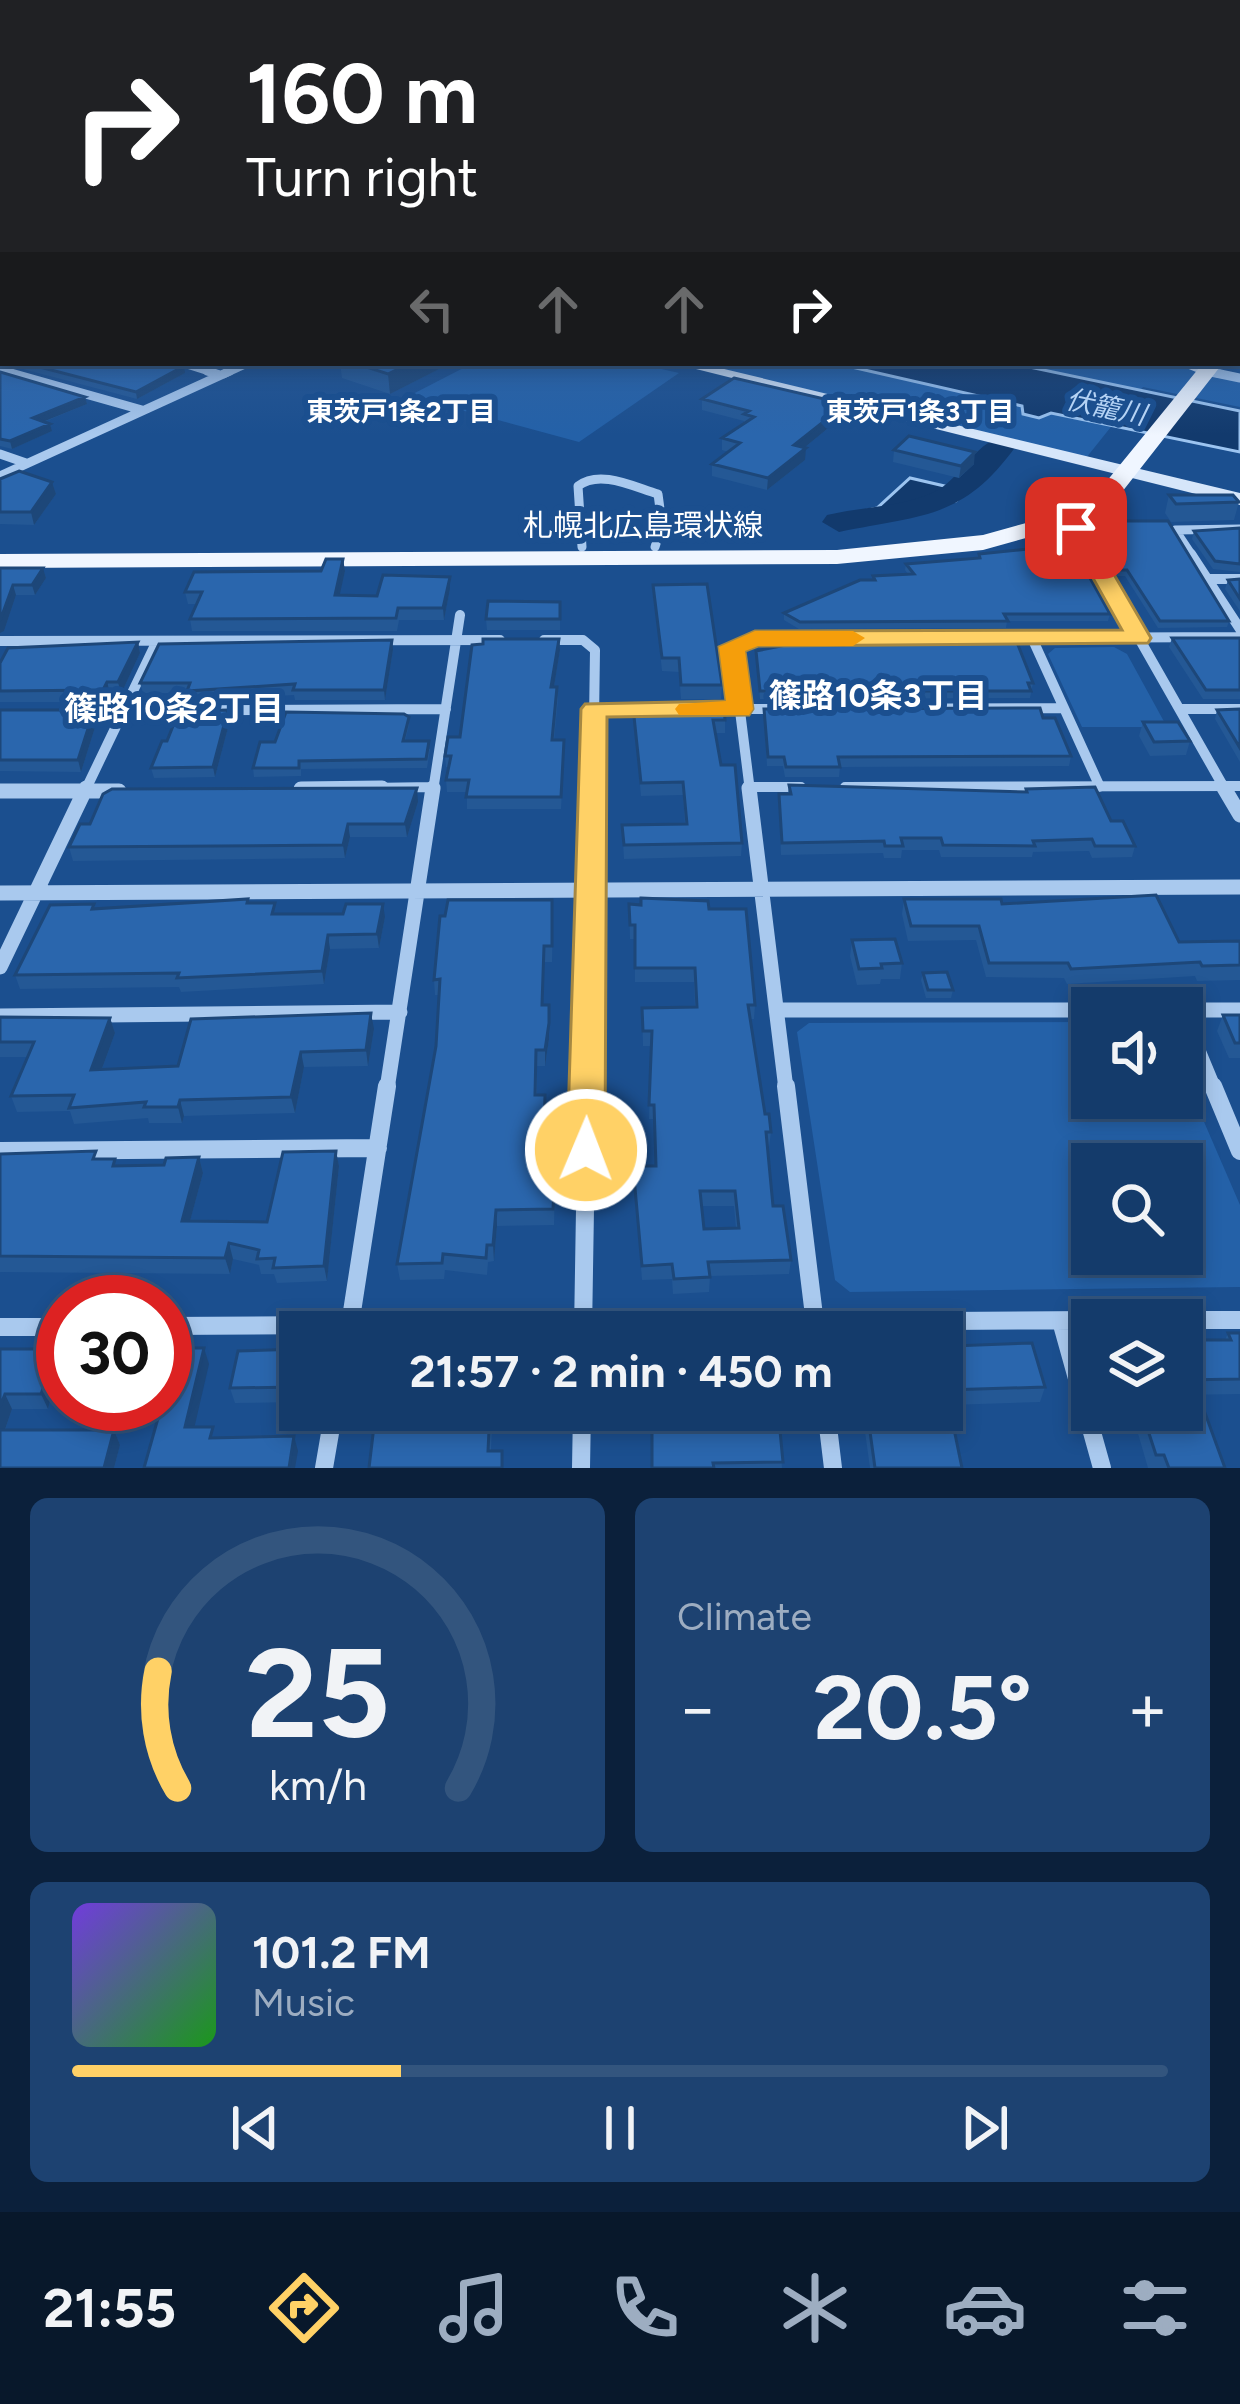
<!DOCTYPE html>
<html lang="en">
<head>
<meta charset="utf-8">
<style>
  body { margin:0; font-family:Figtree,"Noto Sans JP",sans-serif; background:#1d4271; color:#f1f3f6; height:100vh; display:flex; flex-direction:column; font-size:45px; white-space:nowrap }
  * { box-sizing:border-box; margin:0 }
  p { font-size:39px; color:#9dadc1 }
  .icon { flex:none; width:66px; height:66px; fill:none; stroke:currentColor; stroke-width:2; stroke-linecap:round; stroke-linejoin:round }
  .map { position:relative; height:1468px; overflow:hidden }
  .side { display:flex; flex-direction:column; gap:30px; padding:30px; background:#0b203b; flex:1 }
  .side>* { flex:none }
  .banner { position:absolute; left:0px; top:0px; width:1242px; height:366px; box-shadow:0 6px 18px #0003,0 0 0 3px #33557e; background:#202124; color:#fff; overflow:hidden }
  .buttons { position:absolute; left:1071px; top:987px; display:grid; gap:24px }
  .buttons a { display:grid; place-items:center; width:132px; height:132px; border-radius:0px; background:#143b6b; box-shadow:0 6px 18px #0003,0 0 0 3px #33557e; font-size:60px }
  .speed { position:absolute; left:36px; top:1275px; display:flex; gap:24px; font-size:60px; font-weight:700; text-align:center }
  .speed>* { display:grid; place-content:center; width:156px; height:156px; border-radius:50%; background:#143b6b; box-shadow:0 6px 18px #0003,0 0 0 3px #33557e; line-height:1 }
  .speed .limit { border:18px solid #d22; background:#fff; color:#111 }
  .pin { position:absolute; display:grid; place-items:center; width:102px; height:102px; color:#fff; margin:-51px; border-radius:24px; box-shadow:0 6px 18px #0006 }
  .me { position:absolute; width:132px; margin:-66px; rotate:1deg; stroke-linejoin:round; filter:drop-shadow(0 0 9px #0008) }
  .turn { display:flex; align-items:center; gap:42px; height:252px; padding:0 48px; font-size:54px }
  .turn .icon { width:156px; height:156px; stroke-width:2.5 }
  .turn b { display:block; font-size:84px; line-height:102px }
  .lanes { display:flex; align-items:center; height:114px; padding:0 48px; background:#0003; justify-content:center; gap:60px; direction:ltr }
  .lanes .off { opacity:.35 }
  .big { font-size:90px; font-weight:700; line-height:1.1 }
  .side .tile { flex:1; display:flex; flex-direction:column; justify-content:center; gap:18px; min-width:0; padding:0 42px; border-radius:18px; background:#1d4271 }
  .side .dial { align-items:center; gap:0 }
  .dial svg { height:312px; overflow:visible; fill:none; stroke:#33557e; stroke-width:7; stroke-linecap:round; text-anchor:middle }
  .dial text { fill:#f1f3f6; stroke:none }
  .song { display:flex; align-items:center; gap:36px }
  .cover { width:144px; height:144px; border-radius:18px; background:linear-gradient(135deg,hsl(260 70% 55%),hsl(120 70% 35%)) }
  .played { height:12px; border-radius:6px; background:linear-gradient(90deg,#ffd166 30%,#33557e 30%) }
  .keys { display:flex; justify-content:space-around; direction:ltr }
  .heat { display:flex; justify-content:space-between; align-items:center; font-size:66px; direction:ltr }
  .side .tiles { flex:1; display:grid; gap:30px; grid-template-columns:1fr 1fr }
  .tile:last-child { grid-column:span 2 }
  .trip { position:absolute; left:279px; top:1311px; width:684px; height:120px; border-radius:0px; background:#143b6b; box-shadow:0 6px 18px #0003,0 0 0 3px #33557e; font-weight:700; line-height:120px; text-align:center }
  .menu { display:flex; height:192px; justify-content:space-around; align-items:center; background:#08182b; color:#9dadc1 }
  .menu .icon { width:84px; height:84px }
  .menu .on { color:#ffd166 }
  .menu b { font-size:54px; color:#f1f3f6 }
  .map>svg:first-child { display:block }
</style>
</head>
<body>
<div class="map">
<svg width="1240" height="1468" viewBox="0 0 1240 1468">
  <rect width="100%" height="100%" fill="#1b4f8f"/>
  <path fill="#2461a8" fill-rule="evenodd" d="M473,363H635L679,373L579,442L409,396Z
    M690,363H1165L1240,379V407L1143,387L1086,458Z
    M1114,647L1127,654L1167,727H1082L1048,654L1055,648Z
    M1092,1022V1098H1182V1071L1240,1205V1287L850,1292L835,1280L797,1032L809,1023ZM1092,1164H1182V1254H1092Z"/>
  <path fill="#123a6d" stroke="#9cc4f0" stroke-width="3" d="M834,363H1010L1240,411V452L1051,413L1039,418L1023,414L1022,406Z
    M977,461L993,465L956,501L843,527L833,518L877,508L910,478L949,487Z"/>
  <g fill="none" stroke-linecap="round" stroke-linejoin="round">
    <path fill="#123a6d" fill-rule="evenodd" d="M1001,437L1016,446C963,520 921,515 839,532L822,522L827,515C860,507 903,507 934,492C960,480 974,444 1001,437Z"/>
    <path stroke="#a9c9ee" stroke-width="8" d="M182,363L217,374
      M0,370L14,374
      M1206,371L1221,374
      M224,374L248,363"/>
    <path stroke="#a9c9ee" stroke-width="9" d="M4,371L142,410
      M207,371L220,375
      M1206,371L1240,378
      M0,454L26,463
      M0,476L230,371
      M1069,515L1093,557
      M582,547L578,486C600,469 634,487 658,494L662,524L655,547
      M1193,557L1175,530L1240,529"/>
    <path stroke="#a9c9ee" stroke-width="10" d="M1091,554L1226,791
      M1191,554L1240,629
      M1207,579H1240
      M1032,638L1100,787
      M544,640H583L595,650L593,791
      M0,641L500,640
      M594,709H649
      M712,709H775
      M820,709L1064,708
      M1180,709H1240
      M79,711L446,709
      M750,787H801
      M845,787L1240,786
      M301,789L434,787
      M85,791L157,641
      M433,791L460,615
      M750,791L732,647L755,639L1240,637"/>
    <path stroke="#a9c9ee" stroke-width="15" d="M749,788L786,1089
      M1224,788L1240,815
      M301,789L382,788
      M0,791H119
      M0,893L1240,887
      M0,967L86,788
      M777,1010H1092
      M1182,1010H1240
      M1182,1012L1214,1089
      M0,1016L400,1012
      M387,1089L433,788
      M587,1089L593,788"/>
    <path stroke="#a9c9ee" stroke-width="18" d="M786,1086L816,1332
      M1213,1086L1240,1151
      M0,1151L378,1148
      M1182,1320H1240
      M1061,1321L1102,1468
      M165,1326L1092,1320
      M0,1327H63
      M349,1331L387,1086
      M583,1332L587,1086
      M826,1410L833,1468
      M324,1468L334,1410
      M581,1468L582,1410"/>
    <path fill="#d6e6fa" fill-rule="evenodd" d="M3,232V241L0,242V233Z
      M672,363H699L1240,493V505Z
      M1174,363H1197L1214,371L1206,376Z"/>
    <path fill="#f0f6ff" fill-rule="evenodd" d="M1240,326V338H1239V326Z
      M1203,363H1223L1122,492L1065,527L983,550L837,564L0,568V554L837,550L983,535L1048,517L1106,482Z"/>
  </g>
  <path fill="#245895" fill-rule="evenodd" d="M3,300V363H177L185,373L137,399L0,363V301Z
    M340,363H451L390,394L342,378Z
    M0,372L85,397L87,404L44,422L50,424L52,431L12,449L0,446Z
    M702,399L844,415L804,448L805,460L767,490L712,476V464L728,452L722,450V438L744,424V421L702,410Z
    M894,450L974,464L959,478L893,462Z
    M0,479L52,482L56,494L34,525L0,524Z
    M1169,495L1239,502L1234,520L1171,522L1165,513Z
    M1095,521L1229,621L1227,627L1158,628L1125,576H1115L1096,544L1097,537H1101L1094,527Z
    M1240,528V572L1213,569L1192,539L1194,531Z
    M1044,538L1094,569L1092,576H1089L1110,614L1108,621H1007L1006,628L799,629L784,620V613L873,580V576L908,574L905,570L906,564L978,558L979,554L1044,547Z
    M343,559L345,571L339,595L377,596L450,589L444,620H399L397,631H192L190,619L196,604H188L185,592L321,571Z
    M0,568H43L46,578L35,595H16L4,631Z
    M1240,579V611L1225,589L1228,580Z
    M653,585L722,685L721,699H681L679,672L662,671Z
    M560,602V630H487L486,619Z
    M1172,638H1240V699H1203L1169,647Z
    M559,639L560,650L554,687H557L558,699L554,740L564,751L561,809H467V792H447L446,780L448,767H446L445,756L460,737Z
    M392,640L393,650L385,700H295L294,695L189,701L187,693H143L140,683Z
    M833,641L1033,683L1030,698L760,699L756,651L832,645Z
    M138,642L140,653L121,694L110,693L106,702H0V663Z
    M633,707L725,720V733H715L721,765L742,843L741,856L624,859L622,825L685,824L683,795L641,796Z
    M764,709L1043,718L1071,756L1069,766L840,767L839,777H785L783,766H767Z
    M1240,709V762L1215,719L1217,710Z
    M0,710H94L97,721L81,772L0,771Z
    M409,717V725L405,741L430,749L427,768L301,769V776L254,777L253,768L275,742Z
    M230,720L215,777L154,778L151,768L167,741Z
    M1143,722L1190,741L1186,755L1150,756L1139,736Z
    M789,785L1025,792L1026,789L1111,821L1135,846L1132,857L1092,858L1089,851L1033,852L1032,857H941L939,850H902L901,858H884L883,853L781,855L779,794H788Z
    M418,802L407,837H350L345,858L73,861L69,847Z
    M248,899L249,903L277,914L385,917L379,948L330,949L324,984L181,992L179,987L20,989L15,975L94,904L95,909Z
    M904,899L1002,904L1179,942L1240,941V980L1197,981L1195,976L1067,984L1064,978L986,977L976,940L908,941L902,914Z
    M629,904L709,909L755,1005L754,1019H751L765,1114L771,1132L769,1147H767L773,1206L791,1260L789,1274L710,1276L709,1292L673,1294L672,1279L642,1280L633,1166H655L654,1119H649L651,1046H643L642,1008L695,1007L694,982H635V939H630ZM701,1206H734L736,1228L704,1229Z
    M553,915L552,962H544L543,1005L549,1039L545,1066H537V1095L546,1111L544,1164L555,1181L554,1225L497,1226L494,1261L488,1262L487,1275L445,1270L444,1279L400,1280L397,1264L436,1046L439,995H435L434,980Z
    M852,940L902,963L900,979H881L880,984L857,985L850,956Z
    M923,973L953,990L951,998H926L921,980Z
    M1223,1015H1240V1058H1229L1217,1031Z
    M0,1017L110,1018L115,1033L102,1069L178,1066L374,1029L368,1066L304,1067L295,1113L184,1116L182,1123H149L148,1118L74,1124L70,1111L17,1112L11,1096L27,1057H0Z
    M336,1151L339,1166L327,1281L277,1283L274,1274H261L259,1265L233,1259L230,1274L0,1272V1154L98,1159L117,1166L164,1165L199,1157L203,1173L190,1221L267,1222Z
    M1228,1333H1240V1394L1182,1395V1340H1225Z
    M953,1346L1045,1387L1040,1402L949,1405L962,1468H870L862,1410H942Z
    M0,1349H63V1401H50L48,1409H12L5,1430H114L120,1445L114,1468H0Z
    M300,1349V1402L235,1403L230,1388Z
    M429,1410L427,1432H459L461,1410H532V1422H492L491,1451H502L503,1468H369L381,1426Z
    M744,1410H778L782,1468H652L745,1413Z
    M1143,1415L1225,1468H1148L1137,1430Z"/>
  <path fill="#1d4779" d="M410,363H451L390,394L388,374Z
    M184,366L185,373L137,399L136,392Z
    M85,397L87,404L35,425L33,418Z
    M846,404L844,415L793,457L794,445Z
    M50,424L52,431L12,449L10,441Z
    M806,448L805,460L767,490L768,478Z
    M975,452L974,464L959,478L961,466Z
    M52,482L56,494L34,525L31,512Z
    M343,559L345,571L337,607L335,595Z
    M43,568L46,578L35,595L32,585Z
    M450,577V589L444,620L443,608Z
    M13,585L16,595L4,631L0,633V621Z
    M559,639L560,650L552,699L551,687Z
    M392,640L393,650L385,700L384,690Z
    M138,642L140,653L121,694L118,682Z
    M107,682L110,693L106,702L103,690Z
    M94,710L97,721L81,772L78,760Z
    M228,710L230,720L215,777L213,767Z
    M417,788L418,802L407,837L405,824Z
    M348,824L350,837L345,858L343,845Z
    M383,904L385,917L379,948L377,934Z
    M328,935L330,949L324,984L322,971Z
    M549,1005V1039L545,1066V1050Z
    M371,1013L374,1029L368,1066L366,1050Z
    M110,1018L115,1033L96,1085L91,1070Z
    M301,1052L304,1067L295,1113L291,1097Z
    M180,1100L184,1116L182,1123L178,1107Z
    M336,1151L339,1166L327,1281L324,1266Z
    M199,1157L203,1173L186,1236L182,1221Z
    M496,1210L497,1226L494,1261L493,1245Z
    M229,1243L233,1259L230,1274L225,1258Z
    M204,1348L209,1364L191,1442L185,1427Z
    M300,1362V1402L296,1387Z
    M44,1386L50,1401L48,1409L41,1394Z
    M5,1394L12,1409L0,1444V1407Z
    M425,1410H429L425,1447L423,1432Z
    M114,1430L120,1445L114,1468H104Z
    M294,1436L298,1451L295,1468H289Z"/>
  <path fill="#2a66ad" stroke="#1d4779" stroke-width="3" fill-rule="evenodd" d="M3,300V358L0,357V301Z
    M24,363H177L184,366L136,392Z
    M354,363H410L388,374Z
    M0,372L85,397L33,418L50,424L10,441L0,439Z
    M734,378L846,404L794,445L806,448L768,478L712,464L740,443L722,438L754,417L744,414L749,411L702,399Z
    M909,436L975,452L961,466L894,450Z
    M19,471L52,482L31,512H0V479Z
    M1169,495H1233L1239,502L1176,504Z
    M1095,521H1168L1229,621H1160L1127,570H1116L1097,537H1107Z
    M1240,528V564L1215,561L1194,531Z
    M1077,537L1094,569H1085L1110,614H1004L1008,621L800,622L784,613L860,580H875L873,576L914,574L906,564L980,558L979,554L1049,547L1044,538Z
    M326,559H343L335,595L377,596L383,575L450,577L443,608H398L396,618L190,619L202,592H185L194,572L321,571Z
    M0,568H43L32,585H13L0,621Z
    M1240,579V599L1228,580Z
    M707,584L722,685H681L679,658H662L653,585Z
    M488,601L560,602V619H486Z
    M1172,638H1240V690H1206Z
    M483,639H559L551,687H557L552,740H564L561,797H466L469,780H446L451,756H445L448,737H460L472,645L483,644Z
    M392,640L384,690H293L295,684L187,691L190,683H140L159,644Z
    M1016,640L1033,683H1028L1031,691H760L756,651L786,645H840L833,641Z
    M138,642L118,682H107L103,690L0,691V663L8,648Z
    M724,706L725,720H713L721,765H735L742,843L624,845L622,825L687,824L683,782L641,783L633,707Z
    M1040,708L1043,718H1055L1071,756L838,757L840,767H786L784,757H768L764,709Z
    M1240,709V748L1217,710Z
    M0,710H94L78,760H0Z
    M228,710L213,767L151,768L162,741H167L179,711Z
    M286,712L404,714L409,717L403,741H429L426,759L299,761V768H253L260,742H275Z
    M1143,722H1178L1190,741L1154,742Z
    M789,785L1027,792L1026,789L1095,787L1111,821H1123L1135,846H1095L1092,839L1033,841L1035,846L943,845L941,838H901L903,846H885L884,841L782,843L779,794H791Z
    M417,788L405,824H348L343,845L69,847L80,824H90L103,794L112,789Z
    M1156,895L1179,942L1240,941V965L1202,966L1200,962L1071,969L1068,963H989L979,926H911L904,899H1001L1002,904Z
    M641,898L708,901L709,909H746L755,1005H748L765,1114H769L771,1132H766L773,1206H783L791,1260L708,1262L710,1277L674,1279L672,1264L642,1266L633,1166H656L654,1105H649L652,1031H643L642,1008L697,1007L695,968H635V925H630L629,904L641,905ZM700,1191H735L739,1228L704,1229Z
    M248,899L247,903H275L272,914H343L346,904H383L377,934L328,935L322,971L177,978L179,973L15,975L50,905L94,904L92,909Z
    M448,900H552V946H544L542,1005H549V1023L545,1050H536L535,1095H545L543,1164H555L553,1209L496,1210L493,1245H487L486,1258L443,1254L442,1263L397,1264L436,1046L440,979L434,980L440,916H445Z
    M895,939L902,963L881,964L882,968L859,969L852,940Z
    M947,972L953,990H928L923,973Z
    M371,1013L366,1050L301,1052L291,1097L180,1100L178,1107H144L146,1102L69,1108L74,1095L11,1096L34,1042H0V1017L110,1018L91,1070L178,1066L191,1019Z
    M1223,1015H1240V1043H1235Z
    M96,1151L93,1159H115L113,1166L164,1165L166,1158L199,1157L182,1221L267,1222L283,1152L336,1151L324,1266L273,1268L275,1258L257,1259L259,1250L229,1243L225,1258L0,1256V1154Z
    M1228,1333H1240V1379L1182,1380V1340H1231Z
    M942,1339H952L953,1346L1032,1343L1045,1387L946,1390L962,1468H875L867,1410H942Z
    M165,1348H204L185,1427H213L210,1438L294,1436L289,1468H144L162,1404H165L168,1384H165Z
    M0,1349H63V1385L44,1386L41,1394H5L0,1407Z
    M300,1349L296,1387L230,1388L238,1351Z
    M384,1410H425L423,1432H459L461,1410H490L488,1451H502V1468H369L374,1426H381Z
    M747,1410H778L783,1462L713,1463L714,1468H652V1413H747Z
    M1205,1413L1225,1468H1169L1164,1455H1156L1143,1415Z
    M0,1430H114L104,1468H0Z"/>
  <linearGradient id="sky" x2="0" y2="1"><stop stop-color="#0f2b4f"/><stop offset="0.53" stop-color="#39639b"/><stop offset="1" stop-color="#39639b" stop-opacity="0"/></linearGradient>
  <rect width="1240" height="435" fill="url(#sky)"/>
  <path fill="#ffd166" stroke="#a68842" stroke-width="3" d="M1076,521L1087,528L1151,638L1148,643L758,646L745,651L753,709L749,715L607,717L605,1150L600,1161L586,1166L573,1161L567,1150L581,709L585,704L726,701L719,647L755,631L1122,630L1065,528Z"/>
  <path fill="#f59e0b" d="M755,631H853L865,638L853,646H758L745,651L753,709L749,715H679L675,709L679,704L726,701L719,647Z"/>
  <g text-anchor="middle" dominant-baseline="central" stroke-width="12" stroke-linejoin="round" paint-order="stroke">
    <g font-size="27" font-style="italic" fill="#b5d3f5" stroke="#1b4f8f">
      <text transform="translate(1106 407) rotate(12)">伏籠川</text>
    </g>
    <g font-size="27" font-weight="bold" fill="#fff" stroke="#1b4f8f">
      <text x="401" y="411">東茨戸1条2丁目</text>
      <text x="920" y="411">東茨戸1条3丁目</text>
    </g>
    <g font-size="30" fill="#fff" stroke="#1b4f8f">
      <text x="643" y="525">札幌北広島環状線</text>
    </g>
    <g font-size="33" font-weight="bold" fill="#fff" stroke="#1b4f8f">
      <text x="878" y="695">篠路10条3丁目</text>
      <text x="174" y="708">篠路10条2丁目</text>
    </g>
  </g>
</svg>
<div class="buttons">
<a><svg class="icon" aria-label="sound" viewBox="0 0 24 24"><path d="M4 9h4l5-4v14l-5-4H4zM17 9q2 3 0 6"/></svg></a>
<a><svg class="icon" aria-label="search" viewBox="0 0 24 24"><circle cx="10" cy="10" r="6"/><path d="M15 15l6 6"/></svg></a>
<a><svg class="icon" aria-label="layers" viewBox="0 0 24 24"><path d="M12 4l9 5-9 5-9-5zM3 14l9 5 9-5"/></svg></a>
</div>
<div class="speed"><div class="limit">30</div></div>
<div class="pin" style="left:1076px;top:528px;background:#d93025"><svg class="icon" aria-label="arrive" viewBox="0 0 24 24"><path d="M6 21V4h12l-3 4 3 4H6"/></svg></div>
<svg class="me" style="left:586px;top:1150px" viewBox="-20 -20 40 40"><circle r="17" fill="#ffd166" stroke="#fff" stroke-width="3"/><path d="M0-11L8 9 0 5-8 9z" fill="#fff"/></svg>
<div class="trip">21:57 · 2 min · 450 m</div>
<div class="banner">
<div class="turn"><svg class="icon" aria-label="right" viewBox="0 0 24 24"><path d="M7 20v-9h11M14 6l5 5-5 5"/></svg><div><b>160 m</b>Turn right</div></div>
<div class="lanes"><svg class="icon off" aria-label="left" viewBox="0 0 24 24"><path d="M17 20v-9H6M10 6l-5 5 5 5"/></svg><svg class="icon off" aria-label="ahead" viewBox="0 0 24 24"><path d="M12 20V5M6 11l6-6 6 6"/></svg><svg class="icon off" aria-label="ahead" viewBox="0 0 24 24"><path d="M12 20V5M6 11l6-6 6 6"/></svg><svg class="icon" aria-label="right" viewBox="0 0 24 24"><path d="M7 20v-9h11M14 6l5 5-5 5"/></svg></div>
</div>
</div>
<section class="side">
<div class="tiles">
<div class="tile dial"><svg viewBox="0 0 100 80">
<path d="M14 69A42 42 0 1 1 86 69"/>
<path d="M14 69A42 42 0 0 1 9 39" stroke="#ffd166"/>
<text x="50" y="56" font-size="32" font-weight="700">25</text>
<text x="50" y="72" font-size="11">km/h</text>
</svg></div>
<div class="tile"><p>Climate</p>
<div class="heat"><a>−</a><b class="big">20.5°</b><a>+</a></div>
</div>
<div class="tile">
<div class="song"><i class="cover"></i><div><b>101.2 FM</b><p>Music</p></div></div>
<div class="played"></div>
<div class="keys"><svg class="icon" aria-label="previous" viewBox="0 0 24 24"><path d="M18 5L8 12l10 7zM5 5v14"/></svg><svg class="icon" aria-label="pause" viewBox="0 0 24 24"><path d="M8 5v14M16 5v14"/></svg><svg class="icon" aria-label="next" viewBox="0 0 24 24"><path d="M6 5l10 7-10 7zM19 5v14"/></svg></div>
</div>
</div>
</section>
<nav class="menu">
<b>21:55</b>
<svg class="icon on" aria-label="directions" viewBox="0 0 24 24"><path d="M12 3l9 9-9 9-9-9zM9 14v-3h6M13 9l2 2-2 2"/></svg>
<svg class="icon" aria-label="music" viewBox="0 0 24 24"><path d="M9 18V5l10-2v13"/><circle cx="6" cy="18" r="3"/><circle cx="16" cy="16" r="3"/></svg>
<svg class="icon" aria-label="phone" viewBox="0 0 24 24"><path d="M5 4h4l2 5-3 2q2 4 5 5l2-3 5 2v4C11 20 4 13 5 4z"/></svg>
<svg class="icon" aria-label="climate" viewBox="0 0 24 24"><path d="M12 3v18M4 7l16 10M4 17L20 7"/></svg>
<svg class="icon" aria-label="car" viewBox="0 0 24 24"><path d="M5 17H2v-5l4-1 3-4h7l3 4 3 1v5h-3M9 17h6M6 11h13"/><circle cx="7" cy="17" r="2"/><circle cx="17" cy="17" r="2"/></svg>
<svg class="icon" aria-label="filters" viewBox="0 0 24 24"><path d="M4 7h16M4 17h16"/><circle cx="9" cy="7" r="2"/><circle cx="15" cy="17" r="2"/></svg>
</nav>
</body>
</html>
